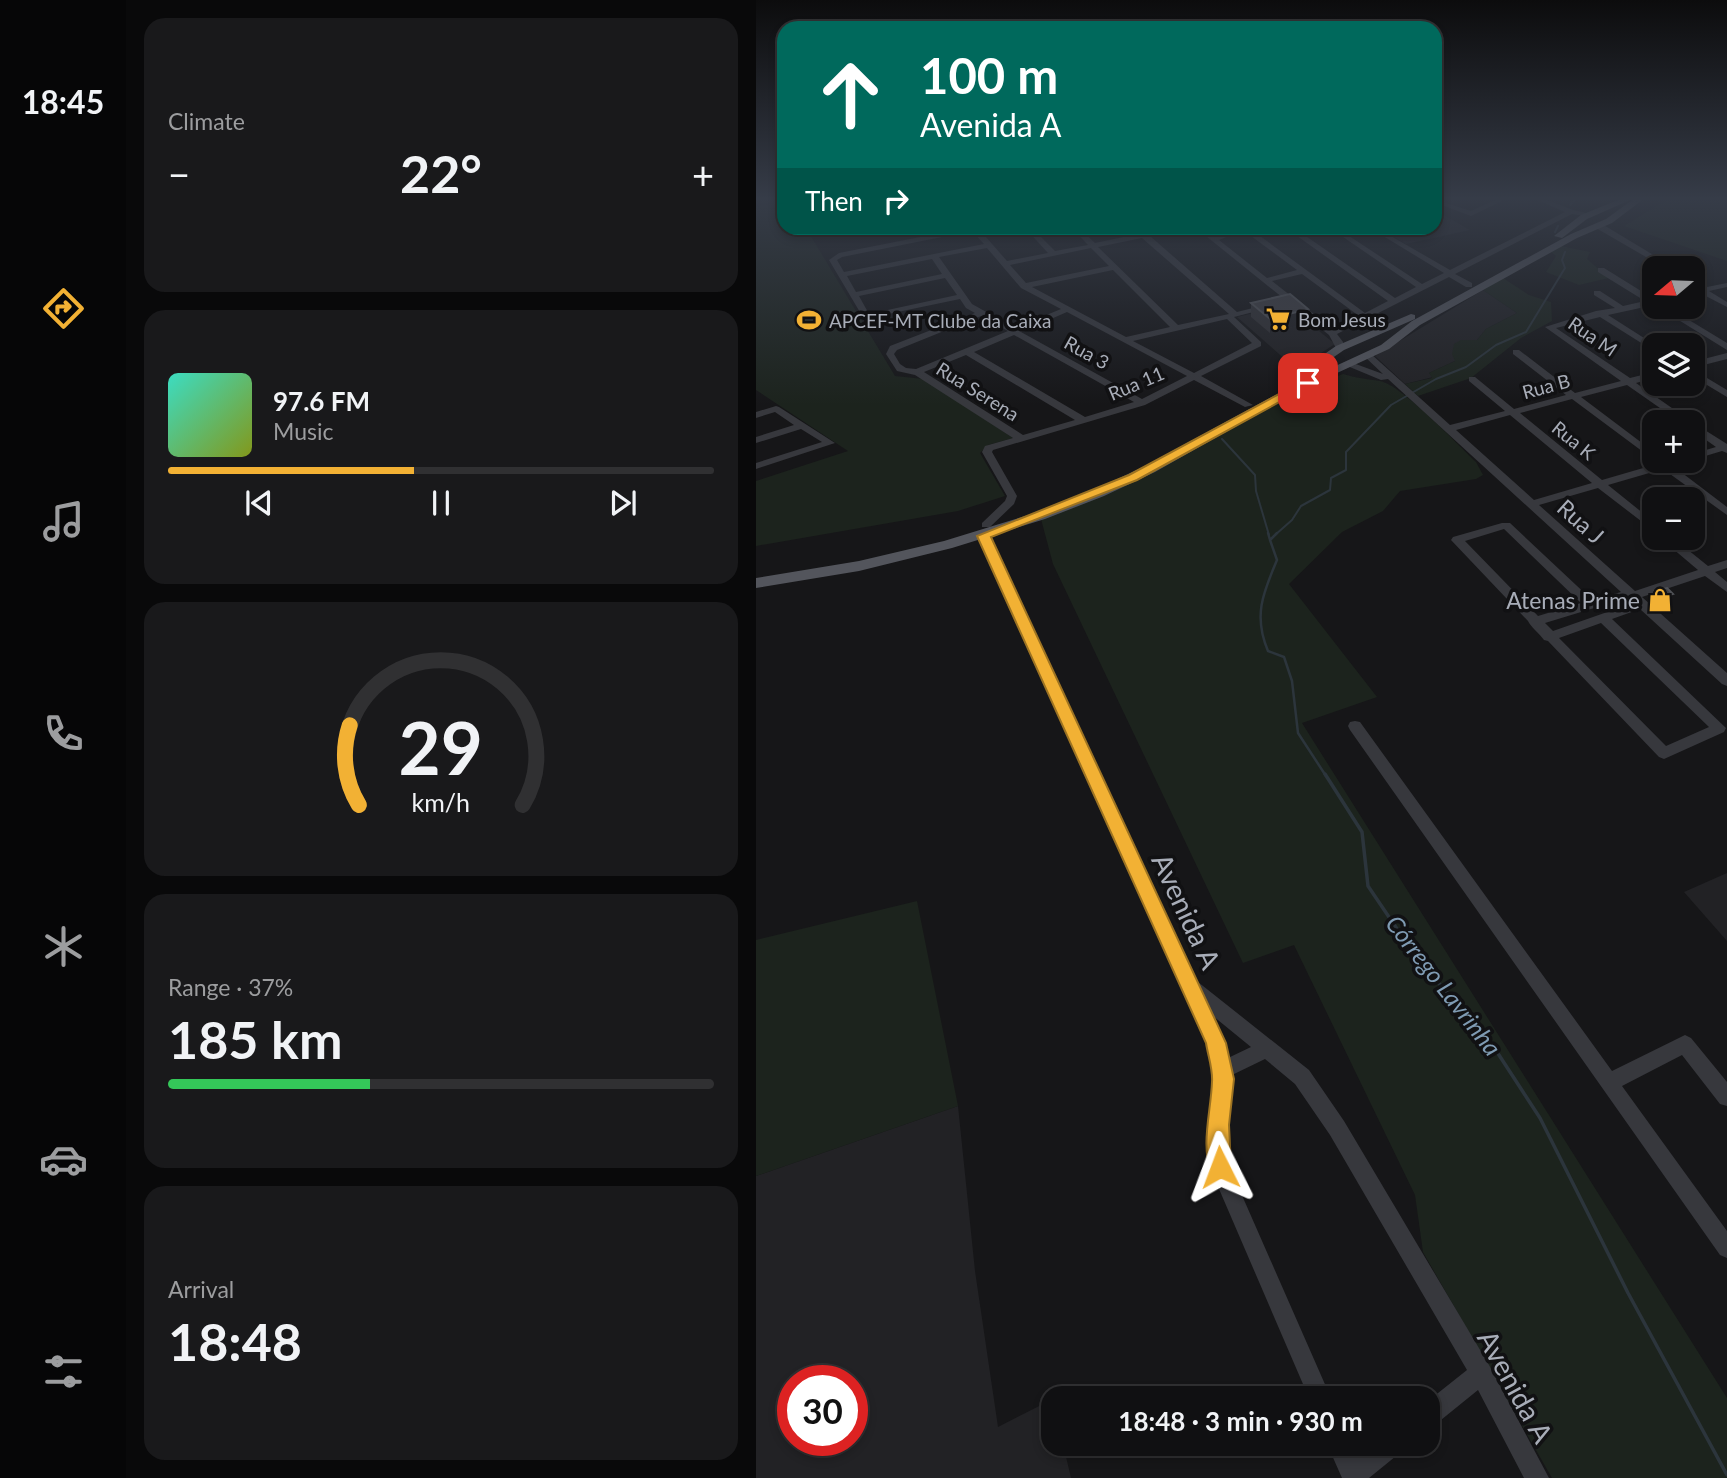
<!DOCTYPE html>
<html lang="en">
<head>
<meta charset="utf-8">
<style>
  body { margin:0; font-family:Lato,sans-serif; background:#19191b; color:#f1f3f6; height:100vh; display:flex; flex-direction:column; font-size:26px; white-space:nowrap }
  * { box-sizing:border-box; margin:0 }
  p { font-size:23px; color:#9c9d9f }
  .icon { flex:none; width:38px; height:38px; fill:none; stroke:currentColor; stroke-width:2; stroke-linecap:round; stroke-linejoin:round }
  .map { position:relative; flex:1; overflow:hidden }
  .drawer { display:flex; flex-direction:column; gap:18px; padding:18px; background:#09090a; width:630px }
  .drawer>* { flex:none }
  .hud { position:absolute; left:21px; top:21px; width:665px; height:214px; border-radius:21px; box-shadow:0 4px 10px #0003,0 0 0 2px #303032; background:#00695c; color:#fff; overflow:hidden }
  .needle { width:46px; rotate:251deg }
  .buttons { position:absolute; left:886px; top:256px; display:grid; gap:14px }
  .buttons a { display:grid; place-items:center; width:63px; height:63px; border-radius:14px; background:#101012; box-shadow:0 4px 10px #0003,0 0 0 2px #303032; font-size:35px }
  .speed { position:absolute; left:21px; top:1365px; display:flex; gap:14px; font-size:35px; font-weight:700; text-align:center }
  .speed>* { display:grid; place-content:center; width:91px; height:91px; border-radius:50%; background:#101012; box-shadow:0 4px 10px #0003,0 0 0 2px #303032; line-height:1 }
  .speed .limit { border:10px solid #d22; background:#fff; color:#111 }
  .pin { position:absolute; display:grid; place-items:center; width:60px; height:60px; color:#fff; margin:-30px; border-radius:14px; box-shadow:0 4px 10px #0006 }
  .me { position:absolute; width:77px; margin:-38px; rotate:357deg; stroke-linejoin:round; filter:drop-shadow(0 0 5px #0008) }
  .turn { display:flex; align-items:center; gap:24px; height:147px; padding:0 28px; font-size:32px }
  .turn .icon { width:91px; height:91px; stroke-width:2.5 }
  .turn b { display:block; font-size:49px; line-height:60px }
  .then { display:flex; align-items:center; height:66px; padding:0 28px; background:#0003; gap:14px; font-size:26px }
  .big { font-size:52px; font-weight:700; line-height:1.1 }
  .drawer .widget { flex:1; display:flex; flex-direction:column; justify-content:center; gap:10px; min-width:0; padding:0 24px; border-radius:21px; background:#19191b }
  .drawer .dial { align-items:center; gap:0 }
  .dial svg { height:182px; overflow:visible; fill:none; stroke:#303032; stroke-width:7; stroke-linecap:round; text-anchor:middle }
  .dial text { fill:#f1f3f6; stroke:none }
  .song { display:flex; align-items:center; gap:21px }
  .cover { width:84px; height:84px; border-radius:10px; background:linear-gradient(135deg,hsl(170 70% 55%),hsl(70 70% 35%)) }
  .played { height:7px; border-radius:4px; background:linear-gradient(90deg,#f2b134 45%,#303032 45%) }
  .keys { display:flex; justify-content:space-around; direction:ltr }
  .heat { display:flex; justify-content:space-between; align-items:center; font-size:38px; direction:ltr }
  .charge { height:10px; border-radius:5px; background:linear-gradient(90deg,#34c759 37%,#303032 0) }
  .trip { position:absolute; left:285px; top:1386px; width:399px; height:70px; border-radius:21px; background:#101012; box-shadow:0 4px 10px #0003,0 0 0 2px #303032; font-weight:700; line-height:70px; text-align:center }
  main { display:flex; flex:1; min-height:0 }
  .tab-bar { display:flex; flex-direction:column; width:126px; justify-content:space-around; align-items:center; background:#060607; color:#9c9d9f }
  .tab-bar .icon { width:49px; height:49px }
  .tab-bar .on { color:#f2b134 }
  .tab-bar b { font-size:32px; color:#f1f3f6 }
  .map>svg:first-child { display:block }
</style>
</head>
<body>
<main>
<nav class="tab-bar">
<b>18:45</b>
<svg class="icon on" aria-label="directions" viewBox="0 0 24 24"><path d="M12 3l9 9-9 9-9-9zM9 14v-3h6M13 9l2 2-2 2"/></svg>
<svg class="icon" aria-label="music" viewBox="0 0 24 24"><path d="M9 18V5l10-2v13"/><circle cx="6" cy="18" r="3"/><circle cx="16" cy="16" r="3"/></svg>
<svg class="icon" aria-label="phone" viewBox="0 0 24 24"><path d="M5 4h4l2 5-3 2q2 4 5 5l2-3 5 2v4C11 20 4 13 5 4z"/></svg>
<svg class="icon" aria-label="climate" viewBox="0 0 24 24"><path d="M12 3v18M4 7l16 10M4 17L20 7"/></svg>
<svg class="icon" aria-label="car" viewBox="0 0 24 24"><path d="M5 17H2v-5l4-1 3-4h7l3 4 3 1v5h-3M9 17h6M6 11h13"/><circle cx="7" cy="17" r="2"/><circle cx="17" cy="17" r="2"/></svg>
<svg class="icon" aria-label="filters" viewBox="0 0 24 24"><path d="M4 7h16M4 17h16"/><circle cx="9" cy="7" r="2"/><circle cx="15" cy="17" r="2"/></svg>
</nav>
<section class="drawer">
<div class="widget"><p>Climate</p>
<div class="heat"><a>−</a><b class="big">22°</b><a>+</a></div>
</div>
<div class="widget">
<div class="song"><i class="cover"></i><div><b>97.6 FM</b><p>Music</p></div></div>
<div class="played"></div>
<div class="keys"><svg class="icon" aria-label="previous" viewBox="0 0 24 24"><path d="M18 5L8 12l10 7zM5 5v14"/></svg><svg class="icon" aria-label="pause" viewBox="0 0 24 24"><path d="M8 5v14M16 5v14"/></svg><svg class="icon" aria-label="next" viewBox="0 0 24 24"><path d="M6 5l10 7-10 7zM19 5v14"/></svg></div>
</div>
<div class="widget dial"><svg viewBox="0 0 100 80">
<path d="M14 69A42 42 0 1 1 86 69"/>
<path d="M14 69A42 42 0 0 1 10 34" stroke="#f2b134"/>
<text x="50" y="56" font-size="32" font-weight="700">29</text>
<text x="50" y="72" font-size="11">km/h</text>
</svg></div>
<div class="widget"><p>Range · 37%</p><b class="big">185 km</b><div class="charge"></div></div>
<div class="widget"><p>Arrival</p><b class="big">18:48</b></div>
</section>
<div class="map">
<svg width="971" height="1478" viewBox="0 0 971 1478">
  <rect width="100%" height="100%" fill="#161618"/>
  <path fill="#222225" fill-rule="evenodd" d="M679,210L714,230L650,244L622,228H679Z
    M727,290L761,313L730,329L721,340H706L699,361L673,373L677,377L649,384L619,356Z
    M531,305L579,344L540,369L481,317Z
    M971,873V941L928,892Z
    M202,1106L219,1271L242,1427L297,1399L298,1444H307L315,1478H0V1176ZM37,1381H96V1440H37Z"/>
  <path fill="#1c231d" d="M914,198H971V261L868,226Z
    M28,201V228H50L139,376L168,379L257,438L232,445L224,453L249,496L202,511L0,546V481L92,451L0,390V207Z
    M805,246L834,252L831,259L853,278L823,285L790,272L800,256L795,252Z
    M747,278L773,295L795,302L796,321L765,338L715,378L662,396L649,384L676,378L673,373L699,361L696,354L698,344L705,340H721L730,329L761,313L727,290Z
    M587,374C599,378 612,379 624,381C646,385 702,445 720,462L727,475L720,479L644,491L627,511L586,532L533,584L621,697L546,723L971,1398V1478H796L667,1252L659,1195L538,945L487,963L297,564L285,519L391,475L543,391Z
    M161,901L202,1106L0,1176V940Z"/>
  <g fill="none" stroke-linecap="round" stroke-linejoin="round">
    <path stroke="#2c353c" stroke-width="2" d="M814,205L820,198
      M799,232L802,226
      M466,439L499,475L500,491L513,535
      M519,535L536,520L545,506L574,490L575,478L590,470V452L635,405L680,379L710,367L740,345L770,332L809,268L806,260L809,252"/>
    <path stroke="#2c353c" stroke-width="2.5" d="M512,533L514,540
      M521,533L514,540L521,560C507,593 497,616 512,651L528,657L536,681L542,733L570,776"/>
    <path stroke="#2c353c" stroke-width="3.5" d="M569,774L606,832L612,886L664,963L728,1032L784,1118L872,1293L971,1475"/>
    <path fill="#37383d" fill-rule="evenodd" d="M743,198H752L715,216L683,204L687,202L715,211Z
      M777,198H786L817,210L839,215L835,217L816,214L699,274L716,283V287H710L693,277L581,334L587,342L588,348L584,351L581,350L573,335L440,228H448L459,236L480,228H493L609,313L632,301L530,228H559L544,232L639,298L660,287L574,228H581L666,284L688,273L614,228H621L694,270L809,212ZM487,230L541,270L511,278L463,240ZM546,274L603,316L577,329L516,281Z
      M843,224H846L919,268H909L840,228V224Z
      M210,228H222L251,261L292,253L269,228H276L299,251L332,245L316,228H323L339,243L382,234L378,230L382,228L390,233L426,228V230L394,236L481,312L513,304L517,307L478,317L505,342V346L445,376L497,405L489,407L438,380L389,405L237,450L236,452L261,496L258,504L234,527H226V523L249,501L251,496L226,452L229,446L257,438L159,375L141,371L130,354L134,346L219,313L210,308L204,299L108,319L73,260L83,253ZM216,231L228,244L88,272L81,260L86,257ZM386,238L473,314L422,325L342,247ZM231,248L265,288L305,309L259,328L216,304L183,257ZM335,248L353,266L270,283L254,265ZM176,259L186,274L100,292L91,276ZM357,270L414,327L370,337L276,287ZM189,278L201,295L113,314L103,296ZM311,312L431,376L386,399L265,332ZM225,316L252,331L160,369L150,368L144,364L138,354L141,350ZM471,319L496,343L438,373L377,341ZM258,335L378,402L329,417L218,352ZM210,355L319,420L267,435L168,372Z
      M842,268H848L898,299V305L852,315L899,345L898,351L844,317L800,328L874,378L898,372V378L880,383L936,422H924L871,385L825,397L898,452V460L816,399L764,413L846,480L901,464V460H931L917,466L971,507V515L907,469L852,485L898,522V531L842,488L783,505L879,591L942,570L903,537H916L952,566L971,560V568L959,572L971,582V592L949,576L886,597L971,673V686L966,684L884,609L856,619L970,728L968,732L908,759L903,757L792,641L788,640C784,634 774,626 772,621L695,540L697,537L746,523H754L836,600L865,592L632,379L625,380L589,365L597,363L627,374L608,356L615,354L694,425L749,411L713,381V377H719L758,409L810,395L757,354V350H763L819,393L865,381L789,327L840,311L859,308L838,295V291H844L867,306L889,301L842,272ZM754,415L836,483L778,500L700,430ZM748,529L825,603L782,616L709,541ZM871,598L877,603L797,631L789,623ZM845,623L953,727L910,746L803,638Z
      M936,283L946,288L971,283V287L953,291L971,302V307L944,293H939Z
      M900,306H910L971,343V350Z
      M971,353V359L936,368V362Z
      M936,369L971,390V397L936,376Z
      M20,406L23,407L79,443L0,469V463L66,442L45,429L0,443V437L38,425L19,412L0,418V412Z
      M936,422L971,444V453L966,451L936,460V454L960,447L936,430Z
      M228,531L234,535L442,982L553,1070L588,1121L733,1365L793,1478H768L722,1390L680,1424L672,1427V1401L711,1370L574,1135L539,1084L509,1059L476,1075L472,1125L474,1168L575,1398H553L454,1168L452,1125L458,1079L451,1043L222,535ZM457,1016L495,1047L472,1058L469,1043Z
      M599,721L604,722L856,1071L929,1035L935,1038L971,1082V1106L964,1104L926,1055L866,1086L971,1231V1258L964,1255L594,730L592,726L594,722Z
      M571,1444H595L601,1458L619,1444H649L645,1452L613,1478H586Z"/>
    <path fill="#53555c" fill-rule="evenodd" d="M867,198L874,200L831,219L806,238L798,236L825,215Z
      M879,198H889L856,223L821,238L664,325L633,349L542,391L399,472L348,496L289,519L196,548L103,571L0,588V578L103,561L188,541L279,513L338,490L389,466L534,387L625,345L656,321L815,234L850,219Z
      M655,314L659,315V319L588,350L540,383L530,381L580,346Z"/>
  </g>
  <path fill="#323236" d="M495,303L552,323L514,333L495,317Z
    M899,591L917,594L913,601L902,605L896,599Z"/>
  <path fill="#212124" d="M552,309V323L514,333V319Z
    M917,594L913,601L902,605L905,597Z"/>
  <path fill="#3f3f44" stroke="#4f5156" stroke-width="2" d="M534,294L552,309L514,319L495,303Z
    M911,588L917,594L905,597L899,591Z"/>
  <linearGradient id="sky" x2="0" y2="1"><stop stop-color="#0c0c0d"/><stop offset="0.49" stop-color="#363c48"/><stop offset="1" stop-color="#363c48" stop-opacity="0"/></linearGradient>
  <rect width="971" height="405" fill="url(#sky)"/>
  <path fill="#f2b134" stroke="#9d7322" stroke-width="2" d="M549,380L558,383L381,480L235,537L470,1043L478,1079L473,1125L475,1167L472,1175L464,1179L456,1175C444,1146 455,1112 456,1082C457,1069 452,1056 450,1043L221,536L373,475Z"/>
  <defs>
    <g id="supermarket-bare" transform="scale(1.89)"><path d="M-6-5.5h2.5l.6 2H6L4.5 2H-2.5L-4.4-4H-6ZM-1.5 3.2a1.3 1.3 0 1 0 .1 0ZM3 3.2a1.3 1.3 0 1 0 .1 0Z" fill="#f2b134" stroke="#111113" stroke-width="2.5" paint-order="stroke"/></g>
    <g id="stadium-bare" transform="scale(1.89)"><path d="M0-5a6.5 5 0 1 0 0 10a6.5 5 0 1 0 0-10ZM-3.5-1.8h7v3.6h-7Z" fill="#f2b134" stroke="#111113" stroke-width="2.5" paint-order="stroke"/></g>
    <g id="shop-bare" transform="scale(1.89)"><path d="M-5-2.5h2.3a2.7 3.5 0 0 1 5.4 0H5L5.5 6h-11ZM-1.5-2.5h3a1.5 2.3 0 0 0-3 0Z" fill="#f2b134" stroke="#111113" stroke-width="2.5" paint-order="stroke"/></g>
  </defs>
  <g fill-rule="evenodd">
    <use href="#supermarket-bare" x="522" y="319"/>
    <use href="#stadium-bare" x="53" y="320"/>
    <use href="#shop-bare" x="904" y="600"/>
  </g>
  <g text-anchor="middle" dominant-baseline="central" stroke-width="7" stroke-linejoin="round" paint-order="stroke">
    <g font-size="19" fill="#a8adb8" stroke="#111113" text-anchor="start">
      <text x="542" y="319">Bom Jesus</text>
      <text x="73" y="320">APCEF-MT Clube da Caixa</text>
    </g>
    <g font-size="19" fill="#a8adb8" stroke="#111113">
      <text transform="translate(837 336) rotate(34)">Rua M</text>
      <text transform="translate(331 352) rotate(29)">Rua 3</text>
      <text transform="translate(380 383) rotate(-23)">Rua 11</text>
      <text transform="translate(790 386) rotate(-15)">Rua B</text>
      <text transform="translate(222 391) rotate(32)">Rua Serena</text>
      <text transform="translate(818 440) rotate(39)">Rua K</text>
    </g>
    <g font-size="23" fill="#a8adb8" stroke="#111113">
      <text transform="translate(825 521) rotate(42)">Rua J</text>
    </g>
    <g font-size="23" fill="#a8adb8" stroke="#111113" text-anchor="end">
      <text x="884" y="600">Atenas Prime</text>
    </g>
    <g font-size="24" font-style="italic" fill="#7f9bb3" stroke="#111113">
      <text transform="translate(688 985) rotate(52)">Córrego Lavrinha</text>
    </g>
    <g font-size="28" fill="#a8adb8" stroke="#111113">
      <text transform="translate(431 911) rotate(65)">Avenida A</text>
      <text transform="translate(760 1386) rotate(61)">Avenida A</text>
    </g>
  </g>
</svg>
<div class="buttons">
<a><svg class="needle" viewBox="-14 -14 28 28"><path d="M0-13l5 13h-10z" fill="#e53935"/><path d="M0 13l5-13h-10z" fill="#9c9d9f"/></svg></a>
<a><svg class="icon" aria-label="layers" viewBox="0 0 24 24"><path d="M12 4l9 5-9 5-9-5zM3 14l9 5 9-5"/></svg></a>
<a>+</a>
<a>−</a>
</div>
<div class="speed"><div class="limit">30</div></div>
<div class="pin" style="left:552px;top:383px;background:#d93025"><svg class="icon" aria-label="arrive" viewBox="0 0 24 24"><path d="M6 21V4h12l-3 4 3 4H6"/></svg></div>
<svg class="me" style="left:464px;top:1167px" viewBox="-20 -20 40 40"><path d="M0-17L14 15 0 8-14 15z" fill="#f2b134" stroke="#fff" stroke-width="4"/></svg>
<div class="trip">18:48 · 3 min · 930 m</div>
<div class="hud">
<div class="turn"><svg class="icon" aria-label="ahead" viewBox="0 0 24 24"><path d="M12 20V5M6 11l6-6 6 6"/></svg><div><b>100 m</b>Avenida A</div></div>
<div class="then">Then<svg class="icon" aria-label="right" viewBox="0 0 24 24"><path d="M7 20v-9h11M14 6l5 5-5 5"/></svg></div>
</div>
</div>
</main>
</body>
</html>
